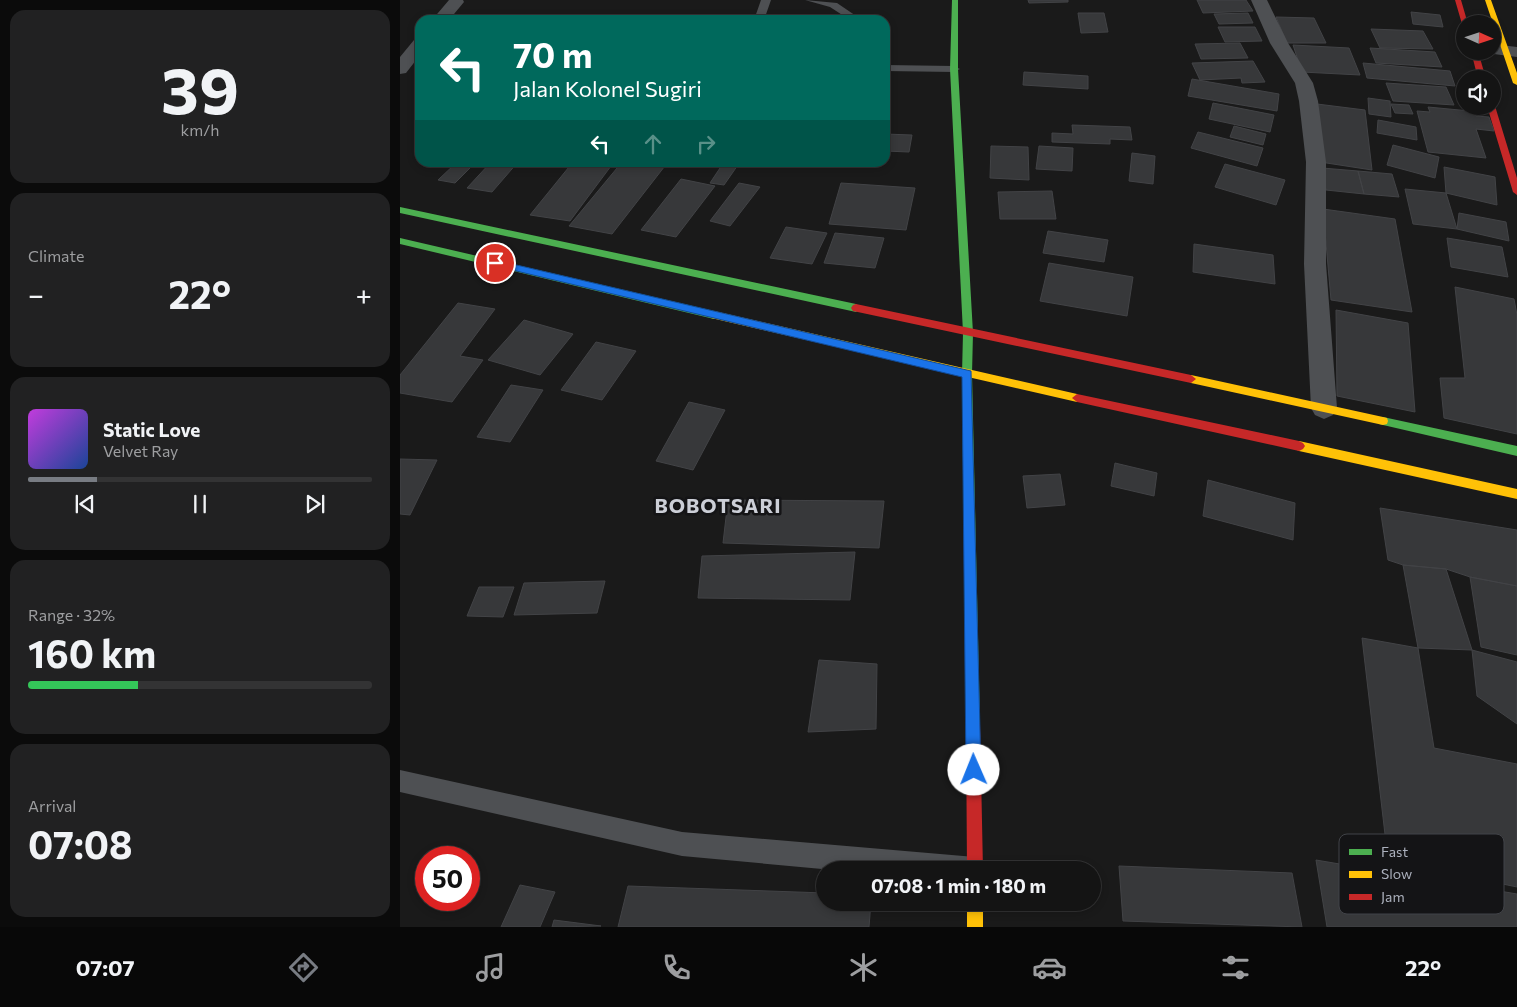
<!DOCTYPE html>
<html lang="en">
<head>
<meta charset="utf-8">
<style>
  body { margin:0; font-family:Commissioner,sans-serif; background:#212122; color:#f1f3f6; height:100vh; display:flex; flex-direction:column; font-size:19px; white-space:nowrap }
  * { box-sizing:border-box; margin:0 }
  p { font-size:16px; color:#9d9ea0 }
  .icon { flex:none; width:28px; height:28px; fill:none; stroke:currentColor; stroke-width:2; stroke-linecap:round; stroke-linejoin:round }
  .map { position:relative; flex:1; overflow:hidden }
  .sheet { display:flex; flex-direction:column; gap:10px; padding:10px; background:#0b0b0b; width:400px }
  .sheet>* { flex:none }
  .guide { position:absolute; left:15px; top:15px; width:475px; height:152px; border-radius:15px; box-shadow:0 2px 8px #0003,0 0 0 1px #333334; background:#00695c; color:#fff; overflow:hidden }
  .needle { width:32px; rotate:93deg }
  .buttons { position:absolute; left:1056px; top:15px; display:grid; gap:10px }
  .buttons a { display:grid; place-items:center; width:45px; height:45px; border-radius:50%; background:#141414; box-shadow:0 2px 8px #0003,0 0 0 1px #333334; font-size:25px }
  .speed { position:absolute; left:15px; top:846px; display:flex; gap:10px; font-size:25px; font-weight:700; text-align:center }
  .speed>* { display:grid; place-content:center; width:65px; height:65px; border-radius:50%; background:#141414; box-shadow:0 2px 8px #0003,0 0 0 1px #333334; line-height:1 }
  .speed .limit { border:8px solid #d22; background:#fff; color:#111 }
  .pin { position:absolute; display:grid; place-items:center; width:42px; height:42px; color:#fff; margin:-21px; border:2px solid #fff; border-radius:50%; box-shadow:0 1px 5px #0007 }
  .me { position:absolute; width:55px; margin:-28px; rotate:359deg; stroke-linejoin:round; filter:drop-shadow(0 0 4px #0008) }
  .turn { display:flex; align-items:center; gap:18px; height:105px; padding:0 15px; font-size:22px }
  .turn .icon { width:65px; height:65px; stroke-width:2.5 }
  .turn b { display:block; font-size:35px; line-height:42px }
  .lanes { display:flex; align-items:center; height:48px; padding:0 15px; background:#0003; justify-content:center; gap:25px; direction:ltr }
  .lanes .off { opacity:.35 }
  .big { font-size:38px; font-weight:700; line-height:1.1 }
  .sheet .widget { flex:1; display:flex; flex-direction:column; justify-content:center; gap:8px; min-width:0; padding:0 18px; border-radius:15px; background:#212122 }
  .sheet .dial { align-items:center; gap:0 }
  .dial b { font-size:65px; line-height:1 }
  .song { display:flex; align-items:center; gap:15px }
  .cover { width:60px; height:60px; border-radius:8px; background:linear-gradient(135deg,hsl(290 70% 55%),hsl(220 70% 35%)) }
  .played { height:5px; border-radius:2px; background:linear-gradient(90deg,#787c83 20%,#333334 20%) }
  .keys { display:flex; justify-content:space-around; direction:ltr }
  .heat { display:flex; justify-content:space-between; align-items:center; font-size:28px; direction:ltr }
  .charge { height:8px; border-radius:4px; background:linear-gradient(90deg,#34c759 32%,#333334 0) }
  .trip { position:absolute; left:416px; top:861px; width:285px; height:50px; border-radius:25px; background:#141414; box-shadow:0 2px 8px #0003,0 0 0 1px #333334; font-weight:700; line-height:50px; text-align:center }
  .menu { display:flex; height:80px; justify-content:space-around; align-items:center; background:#080808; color:#9d9ea0 }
  .menu .icon { width:35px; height:35px }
  .menu .selected { color:#787c83 }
  .menu b { font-size:22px; color:#f1f3f6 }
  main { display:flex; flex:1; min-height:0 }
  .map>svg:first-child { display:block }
</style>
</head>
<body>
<main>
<section class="sheet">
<div class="widget dial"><b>39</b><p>km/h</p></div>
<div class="widget"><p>Climate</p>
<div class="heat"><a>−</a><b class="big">22°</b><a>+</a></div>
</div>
<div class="widget">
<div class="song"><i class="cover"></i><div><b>Static Love</b><p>Velvet Ray</p></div></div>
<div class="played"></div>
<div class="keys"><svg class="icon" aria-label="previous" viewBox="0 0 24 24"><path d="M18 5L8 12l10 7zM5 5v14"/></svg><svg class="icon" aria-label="pause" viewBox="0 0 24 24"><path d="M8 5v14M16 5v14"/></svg><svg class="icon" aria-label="next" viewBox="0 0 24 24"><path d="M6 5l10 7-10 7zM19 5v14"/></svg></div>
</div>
<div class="widget"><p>Range · 32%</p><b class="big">160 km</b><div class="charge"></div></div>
<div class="widget"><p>Arrival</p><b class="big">07:08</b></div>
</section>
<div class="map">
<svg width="1117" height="927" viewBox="0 0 1117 927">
  <rect width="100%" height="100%" fill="#1a1a1a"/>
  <path fill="#37383a" stroke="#424346" d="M628,0H668V2L629,3Z
    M797,0H846L853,11L803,13Z
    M1011,12L1040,15L1043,27L1013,24Z
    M678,13H704L708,32L681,33Z
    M848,13L853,23L819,24L814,14Z
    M876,17L914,18L926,43H887Z
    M380,18H419L380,20Z
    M818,27H855L862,41L825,42Z
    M971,29L1023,31L1033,49L980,48Z
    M840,43L848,58L801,59L795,44Z
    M893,45L949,48L960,75L902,72Z
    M970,48L1035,52L1042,67L976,63Z
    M853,61L865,82L842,83L841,78L800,80L792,63Z
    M963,63L1050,71L1055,86L967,78Z
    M624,72L688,76V89L623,85Z
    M792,79L879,94L877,111L788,96Z
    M986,83L1046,87L1054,105L993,101Z
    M968,98L990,101L991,117L969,114Z
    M813,103L874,115L870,132L809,119Z
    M917,104L965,110L972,170L920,162Z
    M991,104L1009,105L1013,114L995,113Z
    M1028,107L1070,111L1076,116L1089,117L1094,131L1076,129L1086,158L1028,152L1017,111L1030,112Z
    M978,120L1016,127L1017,140L977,133Z
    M672,125L730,127L732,140L710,139V144L652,142V133L673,134Z
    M834,126L866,134L863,145L830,137Z
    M798,132L863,148L857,166L791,148Z
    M485,134L512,135L509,152L485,151Z
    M993,145L1039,157L1035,178L987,165Z
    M591,146L628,147L629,180L590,178Z
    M639,146L673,148L672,171L636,169Z
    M732,153L755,156L753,184L729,181Z
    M57,162H76L55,183L38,180Z
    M91,162H118L92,192L67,188Z
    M173,162H214L170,221L130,215Z
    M222,162H268L212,234L169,226Z
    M324,162H340L324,185L310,183Z
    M825,164L885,180L876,205L815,187Z
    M1044,167L1095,177L1097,205L1046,193Z
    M922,168L958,171L964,194L926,190Z
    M958,171L992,174L999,197L964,194Z
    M281,179L315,186L276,237L241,230Z
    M339,183L360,187L330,226L310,221Z
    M441,183L515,188L506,230L429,224Z
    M1005,189L1046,193L1057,229L1013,224Z
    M652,191L656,219H600L598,192Z
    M923,209L995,219L1012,312L931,300Z
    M1059,213L1106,222L1109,241L1057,229Z
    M386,227L427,233L412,264L370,258Z
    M648,231L708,240L704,262L643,253Z
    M435,233L484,238L475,268L424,263Z
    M1047,238L1102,247L1108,277L1051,267Z
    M794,244L873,255L875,284L793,272Z
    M649,263L733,277L727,316L640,301Z
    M1055,287L1114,299L1117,315V434L1044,418L1040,378H1065Z
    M58,303L95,309L60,356L83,360L52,402L0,393V375Z
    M936,310L1008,323L1015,412L937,396Z
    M124,320L173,334L140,375L88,360Z
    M196,342L236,351L202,400L161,390Z
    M111,385L143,390L110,442L77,437Z
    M289,402L325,410L293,470L256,461Z
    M0,459L37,460L10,515L0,514Z
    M715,463L757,473L754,496L711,486Z
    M660,474L665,505L627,508L623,476Z
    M808,480L895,503L893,540L803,516Z
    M328,500L484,501L479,548L323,543Z
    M980,508L1117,530V586L1070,577L1046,569L1003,565L988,560Z
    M455,552L450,600L298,598L302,556Z
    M1003,565L1046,569L1072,650L1018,648Z
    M1070,577L1117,586V655L1081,647Z
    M205,581L197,613L114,615L124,583Z
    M79,587H114L103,617L67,616Z
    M962,638L1018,648L1034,748L1117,764V887L988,860Z
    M1072,650L1117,662V724L1077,696Z
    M419,660L477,664L476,729L408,732Z
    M916,860L1117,894V927H927Z
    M719,866L892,873L902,927L723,921Z
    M120,885L155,892L140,927H101Z
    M228,886L425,893V902H471L469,927H218Z
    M154,920L201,926L152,927Z"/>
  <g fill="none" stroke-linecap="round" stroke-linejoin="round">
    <path fill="#4e5053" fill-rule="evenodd" d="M361,0H371L364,20H354Z
      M405,0L437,3L462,20H450L430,7Z
      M485,65L554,66L560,69L554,72L485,71Z
      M0,770L282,832L575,857L583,861L587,869L433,870L282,856L0,792Z"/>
    <path fill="#4e5053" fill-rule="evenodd" d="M49,0H63L64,2L49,20H32Z
      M851,0H867L888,43L913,83L918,101L926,162V264L937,408L933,415L924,419L915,415L911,408L904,264L906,162L899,101L895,83L870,43Z
      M20,39V55L6,73L0,74V57L14,40Z
      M1092,44L1117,47V57L1086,53L1092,51Z"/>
    <path fill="#4caf50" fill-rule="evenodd" d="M552,0H558V69L573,333L572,374L580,724L578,729L573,731L568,729L566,724L562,374L563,333L550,69Z
      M0,207L456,304L461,308L456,312L0,213Z
      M0,238L314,311L319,315L314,319L0,244Z
      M983,417L1117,446V456L983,425L979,424L978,421L979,418Z"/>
    <path fill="#ffc107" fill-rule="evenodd" d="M1085,0H1091L1117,73V85L1113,83Z
      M314,311L677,394L682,398L677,402L311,318L309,315L311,312Z
      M791,375L983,417L987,418L988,421L987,424L983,425L791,383L786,379Z
      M899,441L1117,489V499L899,451L895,449L893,446L895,443Z
      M567,902H583V927H567Z"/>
    <path fill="#c62828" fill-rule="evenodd" d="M1055,0H1061L1068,24H1065V26L1062,24Z
      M1071,51H1078L1086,79H1078Z
      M1092,104L1095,106L1117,178V195L1113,192L1087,106H1092Z
      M456,304L791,375L796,379L791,383L453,311L451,308L453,305Z
      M677,394L899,441L903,443L905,446L903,449L899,451L677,402L672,398Z
      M573,717L578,719L580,724L583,870H567L566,724L568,719Z"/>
  </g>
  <path fill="#1a73e8" stroke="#114b97" d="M95,260L571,371L581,770L579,775L574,777L568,775L566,770L562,377L91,265V261Z"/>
  <g text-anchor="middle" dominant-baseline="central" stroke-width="5" stroke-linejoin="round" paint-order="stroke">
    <g font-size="20" font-weight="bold" letter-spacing="1" fill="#cccfd7" stroke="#141416">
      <text x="318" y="505">BOBOTSARI</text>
    </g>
  </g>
  <rect x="939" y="834" width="165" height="80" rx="8" fill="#141416" stroke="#414348" stroke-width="1"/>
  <rect x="949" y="849" width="23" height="6" fill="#4caf50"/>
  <rect x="949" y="871" width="23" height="7" fill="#ffc107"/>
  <rect x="949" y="894" width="23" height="6" fill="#c62828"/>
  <g font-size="14" fill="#abb0bc">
    <text x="981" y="857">Fast</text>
    <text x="981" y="879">Slow</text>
    <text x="981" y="902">Jam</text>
  </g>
</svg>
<div class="buttons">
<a><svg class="needle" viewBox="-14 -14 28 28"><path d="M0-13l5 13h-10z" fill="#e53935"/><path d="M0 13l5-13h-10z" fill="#9d9ea0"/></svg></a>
<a><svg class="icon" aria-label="sound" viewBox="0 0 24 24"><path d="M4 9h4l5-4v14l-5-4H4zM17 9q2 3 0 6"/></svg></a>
</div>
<div class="speed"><div class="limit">50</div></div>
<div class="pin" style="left:95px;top:263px;background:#d93025"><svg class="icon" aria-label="arrive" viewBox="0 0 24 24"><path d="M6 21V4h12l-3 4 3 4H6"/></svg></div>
<svg class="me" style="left:574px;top:770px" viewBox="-20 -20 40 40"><circle r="19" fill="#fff"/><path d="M0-13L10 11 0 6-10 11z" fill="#1a73e8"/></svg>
<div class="trip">07:08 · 1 min · 180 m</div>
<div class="guide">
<div class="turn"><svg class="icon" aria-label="left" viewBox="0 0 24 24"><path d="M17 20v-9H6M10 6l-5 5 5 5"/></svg><div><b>70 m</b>Jalan Kolonel Sugiri</div></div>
<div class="lanes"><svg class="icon" aria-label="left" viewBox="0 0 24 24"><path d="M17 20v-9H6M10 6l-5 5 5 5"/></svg><svg class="icon off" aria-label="ahead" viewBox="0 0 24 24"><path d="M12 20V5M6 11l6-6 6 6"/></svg><svg class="icon off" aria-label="right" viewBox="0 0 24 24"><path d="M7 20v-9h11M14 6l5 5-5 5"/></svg></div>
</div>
</div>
</main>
<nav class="menu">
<b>07:07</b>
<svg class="icon selected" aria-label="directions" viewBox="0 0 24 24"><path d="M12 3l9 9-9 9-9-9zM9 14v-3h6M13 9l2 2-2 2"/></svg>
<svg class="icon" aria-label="music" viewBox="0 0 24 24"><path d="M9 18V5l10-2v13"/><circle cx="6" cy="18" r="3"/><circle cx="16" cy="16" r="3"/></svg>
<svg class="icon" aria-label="phone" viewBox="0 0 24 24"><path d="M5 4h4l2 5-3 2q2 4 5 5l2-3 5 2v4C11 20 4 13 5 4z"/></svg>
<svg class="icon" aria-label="climate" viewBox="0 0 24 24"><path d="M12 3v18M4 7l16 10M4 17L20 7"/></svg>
<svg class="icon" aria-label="car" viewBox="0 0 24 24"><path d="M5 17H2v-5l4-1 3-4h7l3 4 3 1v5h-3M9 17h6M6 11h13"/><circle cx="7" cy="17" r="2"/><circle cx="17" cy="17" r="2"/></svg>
<svg class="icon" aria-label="filters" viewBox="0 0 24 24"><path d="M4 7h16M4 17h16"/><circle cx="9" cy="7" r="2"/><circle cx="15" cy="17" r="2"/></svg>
<b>22°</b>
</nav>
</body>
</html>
